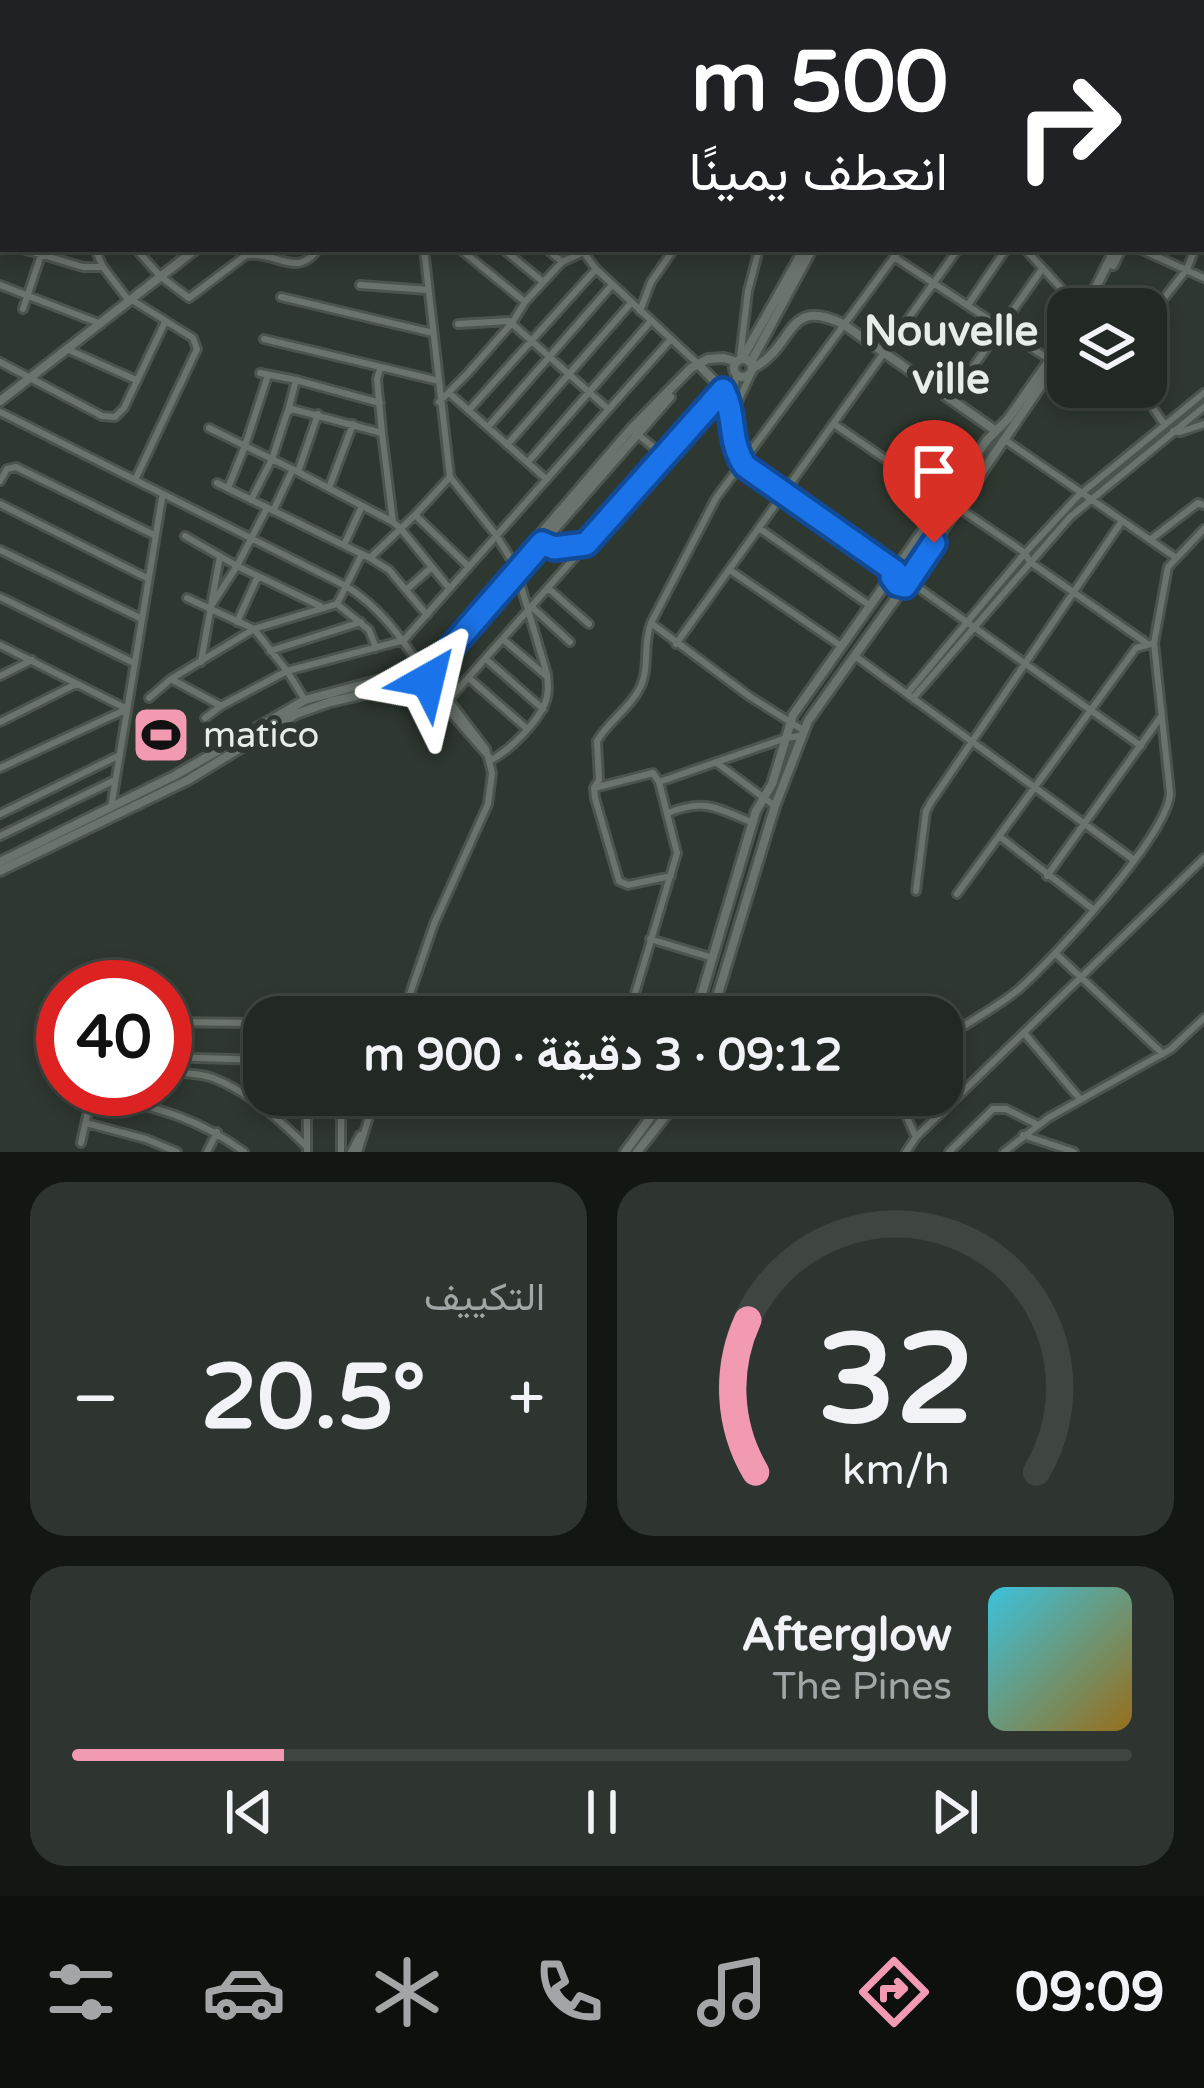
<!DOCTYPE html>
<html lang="ar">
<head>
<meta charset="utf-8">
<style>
  body { margin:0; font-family:"Varela Round",Vazirmatn,sans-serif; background:#2e3531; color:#f1f3f6; direction:rtl; height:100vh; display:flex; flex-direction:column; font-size:45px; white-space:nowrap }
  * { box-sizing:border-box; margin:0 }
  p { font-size:39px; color:#a2a6a6 }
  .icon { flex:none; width:66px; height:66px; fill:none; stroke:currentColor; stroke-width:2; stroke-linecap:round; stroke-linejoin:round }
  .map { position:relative; height:1152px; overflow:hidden; direction:ltr }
  .sheet { display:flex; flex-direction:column; gap:30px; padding:30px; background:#131714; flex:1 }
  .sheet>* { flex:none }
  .top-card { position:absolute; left:0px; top:0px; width:1206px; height:252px; box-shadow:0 6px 18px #0003,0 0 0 3px #3f4541; direction:rtl; background:#202124; color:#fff; overflow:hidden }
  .fabs { position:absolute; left:1047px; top:288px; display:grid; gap:24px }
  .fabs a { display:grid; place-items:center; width:120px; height:120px; border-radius:24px; background:#222924; box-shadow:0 6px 18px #0003,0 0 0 3px #3f4541; font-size:60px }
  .speed { position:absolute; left:36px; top:960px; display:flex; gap:24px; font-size:60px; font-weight:700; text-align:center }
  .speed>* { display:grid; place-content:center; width:156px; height:156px; border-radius:50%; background:#222924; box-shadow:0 6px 18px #0003,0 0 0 3px #3f4541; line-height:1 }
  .speed .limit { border:18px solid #d22; background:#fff; color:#111 }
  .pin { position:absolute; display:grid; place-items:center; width:102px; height:102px; color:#fff; margin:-123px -51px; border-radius:50% 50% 50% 0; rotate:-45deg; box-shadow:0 0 12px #0007 }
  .pin .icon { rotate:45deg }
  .me { position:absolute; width:132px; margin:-66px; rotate:37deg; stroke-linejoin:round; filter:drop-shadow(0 0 9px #0008) }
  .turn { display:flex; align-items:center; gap:42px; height:252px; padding:0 60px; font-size:54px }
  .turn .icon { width:156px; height:156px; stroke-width:2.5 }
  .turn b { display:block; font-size:84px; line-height:102px }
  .big { font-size:90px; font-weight:700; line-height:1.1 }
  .sheet .widget { flex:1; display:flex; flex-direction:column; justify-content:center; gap:18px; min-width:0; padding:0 42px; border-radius:36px; background:#2e3531 }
  .sheet .dial { align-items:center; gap:0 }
  .dial svg { height:312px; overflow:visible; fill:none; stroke:#3f4541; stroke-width:7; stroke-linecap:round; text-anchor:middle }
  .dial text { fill:#f1f3f6; stroke:none }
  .song { display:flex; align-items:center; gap:36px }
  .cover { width:144px; height:144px; border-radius:18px; background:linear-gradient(135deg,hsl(190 70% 55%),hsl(40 70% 35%)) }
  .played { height:12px; border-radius:6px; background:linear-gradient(90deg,#f19ab2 20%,#3f4541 20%) }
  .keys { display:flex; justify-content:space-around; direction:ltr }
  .heat { display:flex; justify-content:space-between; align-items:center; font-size:66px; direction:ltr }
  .sheet .tiles { flex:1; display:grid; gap:30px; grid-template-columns:1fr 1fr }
  .widget:last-child { grid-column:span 2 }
  .trip { position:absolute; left:243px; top:996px; width:720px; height:120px; border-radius:36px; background:#222924; box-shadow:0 6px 18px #0003,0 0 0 3px #3f4541; font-weight:700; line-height:120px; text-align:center; direction:rtl }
  .tab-bar { display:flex; height:192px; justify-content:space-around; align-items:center; background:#0e100e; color:#a2a6a6 }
  .tab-bar .icon { width:84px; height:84px }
  .tab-bar .on { color:#f19ab2 }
  .tab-bar b { font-size:54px; color:#f1f3f6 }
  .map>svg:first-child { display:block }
</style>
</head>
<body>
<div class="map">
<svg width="1204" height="1152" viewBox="0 0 1204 1152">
  <rect width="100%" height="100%" fill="#2e3730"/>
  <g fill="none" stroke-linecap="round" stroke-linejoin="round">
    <g stroke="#4c544e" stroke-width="12">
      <path id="minor" d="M168,0L169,3
        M213,0L214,3
        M323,0L324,3
        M361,0V3
        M438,0V3
        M534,0L535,3
        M548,0V3
        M576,0V3
        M601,0L602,3
        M628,0L629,3
        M1029,0L1030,3
        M1046,0H1065
        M1093,0L1094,3
        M1137,0L1138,3
        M400,2L407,0
        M97,3V0
        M118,3L123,0
        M229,3V0
        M264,3V0
        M677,3L679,0
        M728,3L730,0
        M1203,39H1204
        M0,55L3,54
        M0,97L3,96
        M0,128L3,134
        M0,147L3,148
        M0,196L3,197
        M1203,231L1204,229
        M0,241L3,242
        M23,249L83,267H103
        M95,249L103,267L129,301
        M136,249L160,276L189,298L254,249
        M424,249L450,477L496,535L515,566L547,674C548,684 549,694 545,703C538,722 509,751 491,760
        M460,249L525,302
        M503,249L542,281
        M547,249L562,262
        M1025,249L1080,309
        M1140,249L1204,278
        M584,253L596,269L698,364
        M248,255C276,251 297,279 318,249
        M894,257L1050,360
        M0,285L101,324
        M360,285L428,290
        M281,297L433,333
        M132,300L193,338L197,349L135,480
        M968,305L1006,249
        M23,309L43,249
        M640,311L651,282L674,249
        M1146,321L1187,269L1195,249
        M458,324L509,321L607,408
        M264,339L439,381
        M69,350L136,380
        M740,358L748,291L759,249
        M0,362L102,416L115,417L124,408L165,322
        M380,369L377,379L382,433L393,522
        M260,373L296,380L288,411
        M737,374C730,401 727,438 742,462L896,572
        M296,380L380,403
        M1139,387L1164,424
        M449,393L545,478
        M950,400L1042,269
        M439,402L467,374L512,323L525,302L562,262L590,249
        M469,410L596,269
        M734,410L751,374
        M0,412L346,586C378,606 401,636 421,668
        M834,424L945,500
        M488,427L612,285
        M209,428L298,472L393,522L401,529L449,588
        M1173,431L1180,432L1204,424
        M636,433L663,455
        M1005,440L1175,557
        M507,445L631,303
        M528,462L651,321
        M298,472L318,414
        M0,481L7,469L16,467L154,535
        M217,483L370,558L389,570L427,615
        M228,488L245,446L268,375
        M329,488L353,424
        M251,500L272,459L287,413L292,409L382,433
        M0,504L147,578
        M959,508L1025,553L1030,562L1145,642
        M273,511L293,469
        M415,515L468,566
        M759,528L869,605
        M185,536L237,566L320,606
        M1150,540L1198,503L1204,505
        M544,544L554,548L583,545
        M344,545L362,506
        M0,550L140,618
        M370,558L415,515L450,477
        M730,570L841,646
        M909,581L1141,746
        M549,589L589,624
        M406,590L432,567
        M0,597L134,663
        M187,598L254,629L287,671L305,700
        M337,604L362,554
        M533,608L570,642
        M209,609L237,566L267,508
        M237,622L258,576
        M651,623L749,696L803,730
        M505,641L545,675
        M676,644L958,249
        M0,645L127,709
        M270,651L361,622
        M855,656L1134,860
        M487,660L543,709
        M201,662L220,556
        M0,676L32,660
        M171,679L254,629L337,604L369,630L376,648
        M470,679L526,728
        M423,681L489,757
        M907,694L1025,553L1078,496L1204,393
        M149,698L171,679L221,706
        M913,698L1070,517L1204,407
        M444,705L723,390
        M205,718L221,706L287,671L404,640L671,339
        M0,722L76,684
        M717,763L775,806
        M0,768L127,709
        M594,788L653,773L659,782L786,738L800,736
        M111,808L162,498
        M668,813C705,798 717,808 753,823
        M0,814L120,755
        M0,836L115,780
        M999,836L1094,910
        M671,876L628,885L619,881L595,798L594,788L599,780L597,741C609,720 636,704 643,680C649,661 643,644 651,623L716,498L900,249
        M1047,876L1160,718
        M916,891L926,811L931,802L1122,521
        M957,894L1136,648L1154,643
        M650,939L713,958
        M1055,953L1163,1054
        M402,1017L434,924L488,804L492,773L486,749L431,677
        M628,1017L677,853L659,782
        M165,1022L264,1023
        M1024,1033L1080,1099
        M942,1041C967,1022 995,1009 1019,989C1053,959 1169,834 1170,793L1154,643L1168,567L1204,529
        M165,1057L264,1060
        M165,1069C180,1075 197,1072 213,1078C249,1092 280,1120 307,1147
        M92,1092C151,1107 194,1115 244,1152
        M307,1095V1152
        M901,1095L902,1107L916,1137
        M86,1123L146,1139L177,1152
        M1023,1135L1074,1152
        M81,1143L92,1093
        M207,1152L217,1132
        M341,1152V1095
        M351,1152L360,1135
        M358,1152L376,1095
        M906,1152L916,1137L1204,858
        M949,1152L993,1109H1006L1038,1125
        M1004,1152L1048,1118L1171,1049L1204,1018"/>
    </g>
    <g stroke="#4c544e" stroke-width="14">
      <path id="tertiary" d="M516,0L518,2
        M477,3L495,0
        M853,3L854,0
        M862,3V0
        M1203,66L1204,64
        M1203,81L1204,79
        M1113,265L1121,249
        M1085,309L1115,249
        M734 368a9 9 0 1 1 18 0a9 9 0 1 1-18 0Z
        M742,359L804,249
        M751,362L812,249
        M698,364L723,390L732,413
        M753,368C796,346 785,296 843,324L996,431
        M0,401L196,249
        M455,643L670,397
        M426,667L631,429L691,368L708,359L724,358L737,362
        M432,674L441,659
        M392,689L444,705
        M0,862L176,775L305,700L418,670
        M0,871L188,780L296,714L330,702L421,681
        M695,1017L756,811L772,784L793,715L987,440L1008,419L1068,334
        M711,1017L775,806L808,721L908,581L1068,346
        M625,1152L667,1095
        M637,1152L682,1095"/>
    </g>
    <use href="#minor" stroke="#6a746c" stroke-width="6"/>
    <use href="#tertiary" stroke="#6a746c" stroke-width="8"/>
  </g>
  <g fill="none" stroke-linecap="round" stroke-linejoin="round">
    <g stroke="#114b97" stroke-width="30">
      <path id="route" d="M428,680L436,665L542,543L554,548L586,544L723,390C736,415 728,442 745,466L896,572L892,577L897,584L905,586L934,543"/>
    </g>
    <use href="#route" stroke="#1a73e8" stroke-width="21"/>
  </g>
  <defs>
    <g id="stadium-square" transform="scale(3)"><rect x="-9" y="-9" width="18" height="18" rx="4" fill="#f19ab2" stroke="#2e3730"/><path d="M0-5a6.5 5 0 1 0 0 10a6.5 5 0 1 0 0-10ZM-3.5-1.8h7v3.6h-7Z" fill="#111"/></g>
  </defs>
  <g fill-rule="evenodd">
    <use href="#stadium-square" x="161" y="735"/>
  </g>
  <g text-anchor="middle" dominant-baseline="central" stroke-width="12" stroke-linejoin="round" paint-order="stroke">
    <g font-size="36" fill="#e7ede8" stroke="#2e3730" text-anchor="start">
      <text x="203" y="735">matico</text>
    </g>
    <g font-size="42" font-weight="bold" fill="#e7ede8" stroke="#2e3730">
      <text x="951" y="331">Nouvelle<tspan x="951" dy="48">ville</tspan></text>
    </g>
  </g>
</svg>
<div class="fabs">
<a><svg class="icon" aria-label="layers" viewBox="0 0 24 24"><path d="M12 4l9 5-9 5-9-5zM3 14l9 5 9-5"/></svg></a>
</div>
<div class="speed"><div class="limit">40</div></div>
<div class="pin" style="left:934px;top:543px;background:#d93025"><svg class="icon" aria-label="arrive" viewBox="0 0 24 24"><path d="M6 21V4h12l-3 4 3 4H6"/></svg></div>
<svg class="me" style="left:428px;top:680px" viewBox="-20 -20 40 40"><path d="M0-17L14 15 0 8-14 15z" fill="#1a73e8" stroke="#fff" stroke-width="4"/></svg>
<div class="trip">09:12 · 3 دقيقة · 900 m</div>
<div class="top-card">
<div class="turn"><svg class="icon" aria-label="right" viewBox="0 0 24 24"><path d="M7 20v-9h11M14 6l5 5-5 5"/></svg><div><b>500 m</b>انعطف يمينًا</div></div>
</div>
</div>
<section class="sheet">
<div class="tiles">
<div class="widget dial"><svg viewBox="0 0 100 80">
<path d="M14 69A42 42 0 1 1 86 69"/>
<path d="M14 69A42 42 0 0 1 12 30" stroke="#f19ab2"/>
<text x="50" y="56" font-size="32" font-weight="700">32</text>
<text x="50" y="72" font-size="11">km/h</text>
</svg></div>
<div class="widget"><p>التكييف</p>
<div class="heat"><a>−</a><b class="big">20.5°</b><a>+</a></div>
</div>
<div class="widget">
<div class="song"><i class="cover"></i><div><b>Afterglow</b><p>The Pines</p></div></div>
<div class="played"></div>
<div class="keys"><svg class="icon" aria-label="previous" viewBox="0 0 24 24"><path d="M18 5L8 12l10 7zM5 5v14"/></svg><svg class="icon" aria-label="pause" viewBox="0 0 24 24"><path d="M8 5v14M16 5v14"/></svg><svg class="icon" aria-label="next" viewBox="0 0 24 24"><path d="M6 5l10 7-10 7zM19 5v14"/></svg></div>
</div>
</div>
</section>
<nav class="tab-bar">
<b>09:09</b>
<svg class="icon on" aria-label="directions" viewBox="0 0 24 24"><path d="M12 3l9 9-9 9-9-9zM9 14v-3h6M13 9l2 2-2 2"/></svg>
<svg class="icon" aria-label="music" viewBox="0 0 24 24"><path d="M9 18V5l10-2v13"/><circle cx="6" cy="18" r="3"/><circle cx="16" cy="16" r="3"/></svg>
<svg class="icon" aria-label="phone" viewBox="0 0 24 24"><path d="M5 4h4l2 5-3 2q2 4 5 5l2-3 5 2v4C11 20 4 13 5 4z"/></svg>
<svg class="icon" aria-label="climate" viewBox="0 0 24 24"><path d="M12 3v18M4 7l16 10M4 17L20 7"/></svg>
<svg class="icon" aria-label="car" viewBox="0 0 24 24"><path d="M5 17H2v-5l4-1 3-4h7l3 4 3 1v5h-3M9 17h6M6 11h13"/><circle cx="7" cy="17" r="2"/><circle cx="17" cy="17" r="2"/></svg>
<svg class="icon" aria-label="filters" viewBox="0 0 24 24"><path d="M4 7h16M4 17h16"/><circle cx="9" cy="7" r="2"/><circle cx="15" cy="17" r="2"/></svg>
</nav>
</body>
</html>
